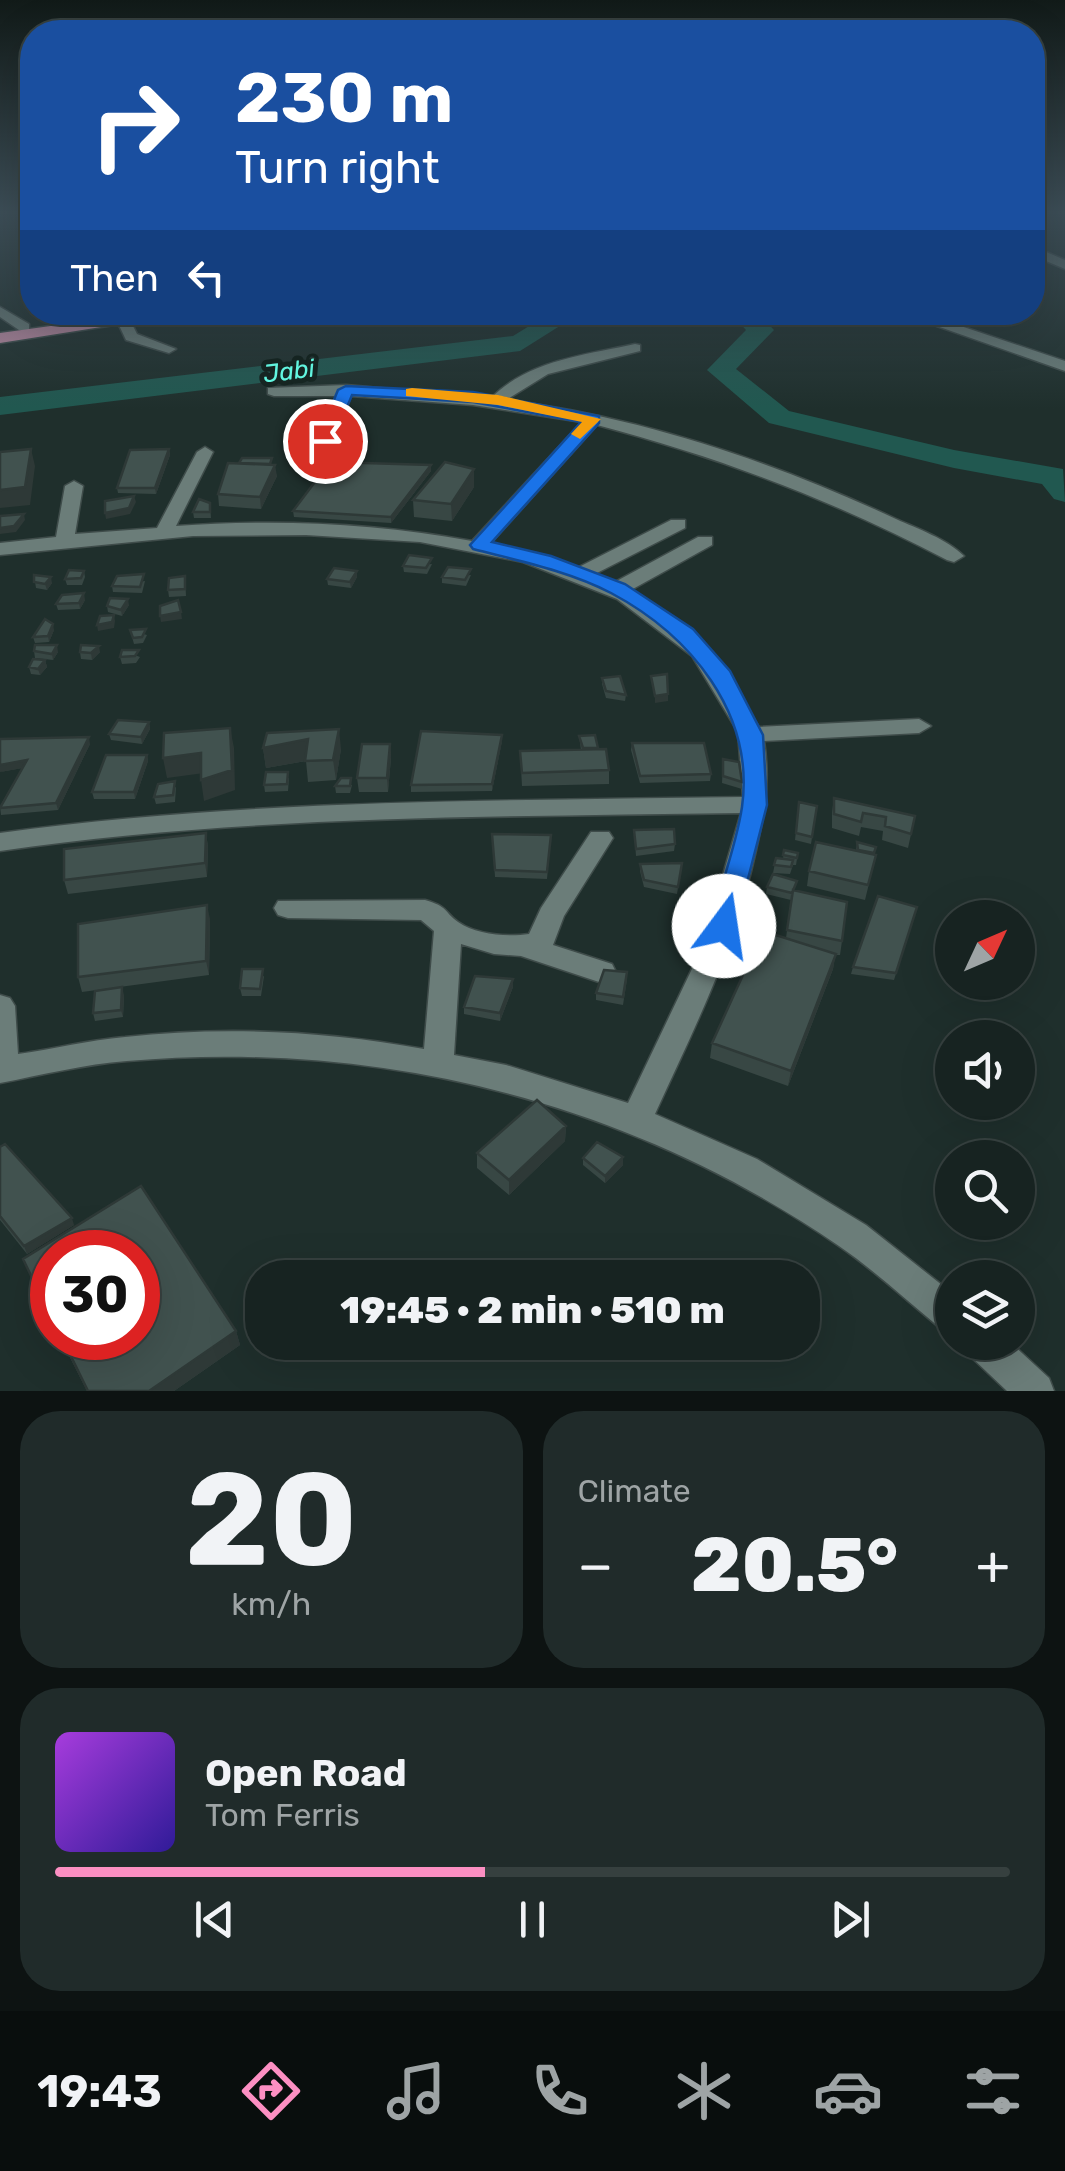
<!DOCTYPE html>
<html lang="en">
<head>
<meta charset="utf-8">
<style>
  body { margin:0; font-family:Rubik,sans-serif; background:#202b2a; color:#f1f3f6; height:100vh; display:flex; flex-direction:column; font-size:38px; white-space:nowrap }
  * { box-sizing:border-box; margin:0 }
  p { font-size:32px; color:#9ea4a5 }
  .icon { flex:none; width:55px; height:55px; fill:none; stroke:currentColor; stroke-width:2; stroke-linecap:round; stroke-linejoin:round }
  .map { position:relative; height:1391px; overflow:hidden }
  .drawer { display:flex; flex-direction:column; gap:20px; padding:20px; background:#0d1312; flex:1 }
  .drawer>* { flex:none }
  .banner { position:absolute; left:20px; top:20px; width:1025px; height:305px; border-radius:40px; box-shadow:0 10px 40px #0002,0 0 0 2px #36403f; background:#1a4fa0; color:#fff; overflow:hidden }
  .needle { width:65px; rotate:46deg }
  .buttons { position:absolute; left:935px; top:900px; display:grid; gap:20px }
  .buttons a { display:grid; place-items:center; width:100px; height:100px; border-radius:50%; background:#172321; box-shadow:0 10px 40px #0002,0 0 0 2px #36403f; font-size:50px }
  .speed { position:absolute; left:30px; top:1230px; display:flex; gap:20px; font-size:50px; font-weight:700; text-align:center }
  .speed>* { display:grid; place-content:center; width:130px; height:130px; border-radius:50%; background:#172321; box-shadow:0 10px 40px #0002,0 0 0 2px #36403f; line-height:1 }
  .speed .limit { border:15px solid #d22; background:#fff; color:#111 }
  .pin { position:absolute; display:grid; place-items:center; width:85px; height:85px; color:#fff; margin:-42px; border:5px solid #fff; border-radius:50%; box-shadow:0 2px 10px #0007 }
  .me { position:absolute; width:110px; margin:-55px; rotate:14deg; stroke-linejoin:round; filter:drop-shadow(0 0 8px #0008) }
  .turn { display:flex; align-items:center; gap:35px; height:210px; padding:0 50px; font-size:45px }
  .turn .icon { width:130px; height:130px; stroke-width:2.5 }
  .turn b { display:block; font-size:70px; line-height:85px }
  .then { display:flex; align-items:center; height:95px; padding:0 50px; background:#0003; gap:20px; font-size:38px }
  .big { font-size:75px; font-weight:800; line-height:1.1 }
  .drawer .tile { flex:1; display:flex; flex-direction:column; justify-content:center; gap:15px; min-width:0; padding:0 35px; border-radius:40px; background:#202b2a }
  .drawer .dial { align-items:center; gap:0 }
  .dial b { font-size:130px; line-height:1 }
  .song { display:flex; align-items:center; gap:30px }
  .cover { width:120px; height:120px; border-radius:15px; background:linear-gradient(135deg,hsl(280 70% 55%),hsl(250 70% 35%)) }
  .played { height:10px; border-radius:5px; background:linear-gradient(90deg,#fc8fc2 45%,#36403f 45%) }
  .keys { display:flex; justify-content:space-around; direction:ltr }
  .heat { display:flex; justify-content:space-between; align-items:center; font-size:55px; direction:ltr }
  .drawer .tiles { flex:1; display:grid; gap:20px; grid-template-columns:1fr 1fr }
  .tile:last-child { grid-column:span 2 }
  .trip { position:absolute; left:245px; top:1260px; width:575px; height:100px; border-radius:40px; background:#172321; box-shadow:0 10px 40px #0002,0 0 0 2px #36403f; font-weight:800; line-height:100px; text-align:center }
  .dock { display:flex; height:160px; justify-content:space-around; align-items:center; background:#090e0d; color:#9ea4a5 }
  .dock .icon { width:70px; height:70px }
  .dock .on { color:#fc8fc2 }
  .dock b { font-size:45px; color:#f1f3f6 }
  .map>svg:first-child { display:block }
</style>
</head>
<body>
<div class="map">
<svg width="1065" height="1391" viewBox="0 0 1065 1391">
  <rect width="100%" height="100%" fill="#1f2f2c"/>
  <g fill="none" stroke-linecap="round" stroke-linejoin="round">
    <path fill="#215850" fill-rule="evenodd" d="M552,312H582L520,351L0,415V397L513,336Z
      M730,312H757L774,330L736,369L789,411L954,450L1063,469L1065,502L1054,499L1042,484L954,468L769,423L707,370L746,330Z"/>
    <g stroke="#3f4c4a" stroke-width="3">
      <path id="minor" d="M1032,246L1065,260V269L1032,255Z
        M0,307L29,324V330H19L0,317Z
        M897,312H919L1065,361V371Z
        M124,317L129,318L137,334L176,349L169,353L126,340L117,321Z
        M635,344L640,345V351L548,374L506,400C641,417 774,462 896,519C918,529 947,539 964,556L954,562L947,560C835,501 719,457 597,425L490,544L535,553L575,569L671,520H685V528L593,575L613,583L698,537H712V545L631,590L708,647L759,727L919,719L931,726L919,733L764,741C771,786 763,821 753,863C733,952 693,1031 655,1114L757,1159L866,1225L952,1293V1332L939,1327C906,1300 874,1270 839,1246C630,1102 379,1039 127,1061C85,1064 42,1075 0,1083V995L10,998L15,1006L18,1054C54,1049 89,1040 125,1037C223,1026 327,1031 424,1049L434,931L421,920L288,918L278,915L274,908L278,901L425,900C449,907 443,911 458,922C476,935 508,937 529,934L541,908L591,832H609L613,838L564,916L553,945L612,964L616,972L612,980L602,983L521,956L494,954L461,944L454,1055L506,1065L628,1103L701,950L741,813C493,817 246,815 0,851V833C247,799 494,801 743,797L738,732L692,656L617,599L523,562L420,542L306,535L193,536L0,555V543L56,537L65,486L74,481L83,486L75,534L157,528L197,452L205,447L213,452L176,526C274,519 376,523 472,541L582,422L473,405L351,396L333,441L325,446L317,441L336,396H274L268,394V388L346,385L491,398C529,360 585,355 635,344Z
        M964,1342H1010L1049,1378L1054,1391H1007L969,1355Z"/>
    </g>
    <g stroke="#3f4c4a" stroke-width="3">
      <path id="major" d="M152,312H196L0,343V333Z"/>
    </g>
    <use href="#minor" fill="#6b7d79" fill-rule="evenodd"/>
    <use href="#major" fill="#bf8ba4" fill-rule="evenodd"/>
  </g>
  <path fill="#384744" d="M169,449L170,455L156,494L118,493L117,488Z
    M272,465L277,476L261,509L219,506L218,494Z
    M431,465V471L391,523L294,517L293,511Z
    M474,487L452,521L414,517L413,500Z
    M210,503L211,518H194L193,512Z
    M432,564L427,574L404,572L403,566Z
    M84,571L85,577L82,585H67L65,579Z
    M34,575L52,583L47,590L36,588Z
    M471,575L466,586L442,583V577Z
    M185,576L186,596L169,597L168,590Z
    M357,577L351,588L328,585L327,579Z
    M145,581L142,593L113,592L112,586Z
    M85,600L80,609L58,610L56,604Z
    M129,605L122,616L108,612L107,606Z
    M54,630L49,642L35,643L33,637Z
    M130,630L147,635L143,643L134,644Z
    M122,650L140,657L136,663L122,664L120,657Z
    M34,651L58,652L53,660L35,658Z
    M80,652H100L92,660L81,659Z
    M45,660L47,667L40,675L31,674L29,667Z
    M602,678L626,695L625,701L606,698L602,684Z
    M149,722L150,729L142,744L111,740L109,734Z
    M595,735L598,749L609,770V784L522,786L520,751L581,750L579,736Z
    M502,741L492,791L411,792V785Z
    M632,743L711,774L710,781L640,783L631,750Z
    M90,744L58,810L1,815L0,806L22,768L0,772Z
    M390,744L391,758L388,792H359L357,778Z
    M263,748L341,749L336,780L308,782L306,761L266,768Z
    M147,755L148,761L135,799H94L92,792Z
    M723,759L742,782V789L722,783Z
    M289,778L288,791L265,792L264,785Z
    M352,785L350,793H336L335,786Z
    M176,787L175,802L156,804L154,797Z
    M834,798L915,816L908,848L882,840L883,831L861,827L859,836L832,828V812Z
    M799,802L817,806L811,844L795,840Z
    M634,830L675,844L674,851L636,856Z
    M206,833L208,847L207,877L68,894L64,880Z
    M492,834L551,835L547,879L495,877Z
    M857,842L876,855L865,900L807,886L809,871L856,851Z
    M784,850L798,853L796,865H793L790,874L773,873L776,858L783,859Z
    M682,863L677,894L644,887L640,871V864Z
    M767,887L795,891L842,941L840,955H835L833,969L788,1086L710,1058L712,1043L786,938L791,900L766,894Z
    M917,907L894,980L851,974L853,967Z
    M210,919L209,975L82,992L78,977Z
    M264,976L261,996H242L240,988Z
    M513,979V987L500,1021L464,1014V1007Z
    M627,979L623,1005L596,1000V993Z
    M124,995L123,1017L95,1021L93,1013Z
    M566,1126L565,1141L509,1195L477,1168V1153Z
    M0,1147L74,1225L27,1254L0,1220Z
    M583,1158L623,1165L605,1183L583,1165Z
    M141,1186L236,1331L240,1345L174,1391H87L60,1338H138V1252H52V1322L23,1259Z"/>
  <path fill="#2e3937" d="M31,449L35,466L30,505L0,508V490Z
    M169,449L170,455L156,494L155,488Z
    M275,465L277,476L261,509L260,497Z
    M431,465V471L391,523V517Z
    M474,469V487L452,521L451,504Z
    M134,496L136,502L130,514L106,519L105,513Z
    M24,514L25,520L16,532L0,534V528Z
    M357,571V577L351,588L350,582Z
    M51,577L52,583L47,590L45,584Z
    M84,593L85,600L80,609L79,603Z
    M128,599L129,605L122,616L121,610Z
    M181,612L182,619L161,622L160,616Z
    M114,615L115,621L114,628L98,631L97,625Z
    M53,624L54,630L49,642L48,636Z
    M57,645L58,652L53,660L52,654Z
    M99,646L100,652L92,660L91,653Z
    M45,660L47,667L40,675L38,669Z
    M668,694V701L655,703V696Z
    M149,722L150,729L142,744L141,737Z
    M230,728L234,748L235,790L204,801L201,780Z
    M339,729L341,749L336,780L333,760Z
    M502,735V741L492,791V784Z
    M89,737L90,744L58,810L56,803Z
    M308,739L311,760L266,768L263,748Z
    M390,744L391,758L388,792L387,778Z
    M201,753L204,773L167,778L163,758Z
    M147,755L148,761L135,799L134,792Z
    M27,760L29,767L0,772V765Z
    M206,833L208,847L207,877L205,863Z
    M207,905L210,919L209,975L206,961Z
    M836,954L833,969L788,1086L791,1071Z
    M513,979V987L500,1021V1013Z
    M122,987L124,995L123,1017L121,1010Z
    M566,1126L565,1141L509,1195V1180Z
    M623,1157V1165L605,1183V1176Z
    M72,1218L74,1225L27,1254L24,1246Z
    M236,1331L240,1345L174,1391H149Z"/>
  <path fill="#41524f" stroke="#2e3937" stroke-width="2.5" d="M31,449L25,487L0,490V452Z
    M169,449L155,488H117L130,450Z
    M242,458H272L270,464L239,463Z
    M330,462L431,465L391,517L293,511Z
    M445,462L474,469L451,504L413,500Z
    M228,463L275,465L260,497L218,494Z
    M134,496L129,508L105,513V501Z
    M199,499L210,503V512H193Z
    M24,514L14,526L0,528V516Z
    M409,555L432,558L426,568L403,566Z
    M448,567L471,569L465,580L442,577Z
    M334,568L357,571L350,582L327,579Z
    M69,570L84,571L81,578L65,579Z
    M144,574L140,587L112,586L117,576Z
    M34,575L51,577L45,584L34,582Z
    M185,576V589L168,590L169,578Z
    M84,593L79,603L56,604L62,595Z
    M110,598L128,599L121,610L107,606Z
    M178,600L181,612L160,616V606Z
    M114,615L112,622L97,625L100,616Z
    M45,619L53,624L48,636L33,637Z
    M146,629L142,637L133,638L130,630Z
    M35,645H57L52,654L34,651Z
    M81,645L99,646L91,653L80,652Z
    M122,650H139L135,656L120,657Z
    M33,659L45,660L38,669L29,667Z
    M667,674L668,694L655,696L651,676Z
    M620,676L626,695L606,691L602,678Z
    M118,720L149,722L141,737L109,734Z
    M230,728L232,770L201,780V753L163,758L164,733Z
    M339,729L333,760L305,761L308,739L263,748L267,733Z
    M421,731L502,735L492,784L411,785Z
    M595,735L598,748H583L579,736Z
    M89,737L56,803L0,808L27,760L0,765V739Z
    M632,743H704L711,774L640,776Z
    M362,744H390L387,778H357Z
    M606,749L609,770L522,773L520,751Z
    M106,755H147L134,792H92Z
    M723,759L739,762L742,782L723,776Z
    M266,772H288L287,784L264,785Z
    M341,778H351L350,786H335Z
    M175,781L173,795L154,797L158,784Z
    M834,798L915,816L911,834L885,826L886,817L863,813L861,822L834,814Z
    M799,802L817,806L812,837L796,833Z
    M674,829L675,844L636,849L634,830Z
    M206,833L205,863L64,880V849Z
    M492,834L551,835L547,872L495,870Z
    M816,842L876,855L868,885L809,871Z
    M857,842L876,847L874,853L858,850Z
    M784,850L798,853L797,858L783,855Z
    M776,858L793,860L791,867L774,865Z
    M682,863L678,887L644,880L640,864Z
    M773,874L797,881L792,893L767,887Z
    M793,890L847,902L842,941L787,930Z
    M878,896L917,907L896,973L853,967Z
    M207,905L206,961L78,977V924Z
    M763,931L836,954L791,1071L712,1043Z
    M242,969H263L260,989L240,988Z
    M604,970L627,972L623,997L596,993Z
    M475,976L513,979L500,1013L464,1007Z
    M122,987L121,1010L93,1013L95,991Z
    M537,1100L566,1126L509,1180L477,1153Z
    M597,1142L623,1157L605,1176L583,1158Z
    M5,1144L72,1218L24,1246L0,1216V1147Z
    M141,1186L236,1331L149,1391H88L62,1338H138V1252H52V1319L23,1259Z"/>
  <linearGradient id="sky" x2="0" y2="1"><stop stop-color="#111a18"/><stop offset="0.52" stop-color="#3c4d56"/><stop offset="1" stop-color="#3c4d56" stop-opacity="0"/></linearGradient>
  <rect width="1065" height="409" fill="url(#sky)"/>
  <path fill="#1a73e8" stroke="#114b97" stroke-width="2.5" d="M346,386L473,392L599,416V423L492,542L551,556L625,584L693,629L730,671L763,735L767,805L734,933H714L710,926C720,887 736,847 742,807C755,713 690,635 611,593C569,571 519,561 473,549L470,545L581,422L473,402L352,395L333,441L319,444L317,441L338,390Z"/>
  <path fill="#f59e0b" d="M412,388L498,395L601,419L580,439L571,434L582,422L498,405L406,396V389Z"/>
  <g text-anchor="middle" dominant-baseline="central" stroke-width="10" stroke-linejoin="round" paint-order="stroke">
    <g font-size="25" font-style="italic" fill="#62f6e0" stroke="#162522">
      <text transform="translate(289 371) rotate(-7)">Jabi</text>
    </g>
  </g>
</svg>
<div class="buttons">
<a><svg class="needle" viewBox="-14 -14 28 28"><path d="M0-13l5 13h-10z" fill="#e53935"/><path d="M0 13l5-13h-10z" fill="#9ea4a5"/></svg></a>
<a><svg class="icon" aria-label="sound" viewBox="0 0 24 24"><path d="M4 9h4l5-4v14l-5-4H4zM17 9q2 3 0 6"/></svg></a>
<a><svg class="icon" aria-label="search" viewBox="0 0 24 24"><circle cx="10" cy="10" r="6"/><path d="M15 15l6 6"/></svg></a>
<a><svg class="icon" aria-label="layers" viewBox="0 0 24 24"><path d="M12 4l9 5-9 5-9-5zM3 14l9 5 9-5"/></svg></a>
</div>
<div class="speed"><div class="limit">30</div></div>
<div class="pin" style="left:325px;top:441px;background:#d93025"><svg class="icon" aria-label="arrive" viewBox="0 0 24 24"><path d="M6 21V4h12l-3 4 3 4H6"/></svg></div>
<svg class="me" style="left:724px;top:926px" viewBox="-20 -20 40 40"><circle r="19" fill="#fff"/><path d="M0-13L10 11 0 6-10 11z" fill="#1a73e8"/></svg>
<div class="trip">19:45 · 2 min · 510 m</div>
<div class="banner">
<div class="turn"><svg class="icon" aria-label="right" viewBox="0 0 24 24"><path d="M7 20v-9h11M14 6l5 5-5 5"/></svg><div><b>230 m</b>Turn right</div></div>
<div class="then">Then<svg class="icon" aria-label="left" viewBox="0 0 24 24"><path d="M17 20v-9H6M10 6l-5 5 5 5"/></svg></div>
</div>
</div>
<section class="drawer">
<div class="tiles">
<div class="tile dial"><b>20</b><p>km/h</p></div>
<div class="tile"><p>Climate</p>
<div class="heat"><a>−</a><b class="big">20.5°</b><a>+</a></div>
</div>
<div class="tile">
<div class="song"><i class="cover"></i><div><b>Open Road</b><p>Tom Ferris</p></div></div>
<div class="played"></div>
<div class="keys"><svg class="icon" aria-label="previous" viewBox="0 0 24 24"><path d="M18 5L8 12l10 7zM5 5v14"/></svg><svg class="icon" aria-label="pause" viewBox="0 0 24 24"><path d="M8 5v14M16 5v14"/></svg><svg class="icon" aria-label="next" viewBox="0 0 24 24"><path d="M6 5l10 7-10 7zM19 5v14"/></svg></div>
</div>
</div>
</section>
<nav class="dock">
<b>19:43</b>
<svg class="icon on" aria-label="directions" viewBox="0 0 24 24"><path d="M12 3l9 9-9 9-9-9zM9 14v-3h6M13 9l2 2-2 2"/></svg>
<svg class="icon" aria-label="music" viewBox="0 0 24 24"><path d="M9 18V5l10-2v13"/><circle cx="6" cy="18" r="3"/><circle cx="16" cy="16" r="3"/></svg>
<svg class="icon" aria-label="phone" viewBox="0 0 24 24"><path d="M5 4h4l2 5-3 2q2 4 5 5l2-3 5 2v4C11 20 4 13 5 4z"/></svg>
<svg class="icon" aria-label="climate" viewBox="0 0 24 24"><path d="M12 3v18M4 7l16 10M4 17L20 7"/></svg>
<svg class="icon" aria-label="car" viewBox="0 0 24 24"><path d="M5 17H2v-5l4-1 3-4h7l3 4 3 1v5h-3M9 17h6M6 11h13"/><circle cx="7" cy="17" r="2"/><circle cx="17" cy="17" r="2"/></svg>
<svg class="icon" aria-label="filters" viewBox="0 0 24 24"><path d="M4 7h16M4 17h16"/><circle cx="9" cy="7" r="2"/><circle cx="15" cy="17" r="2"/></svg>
</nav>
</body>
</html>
